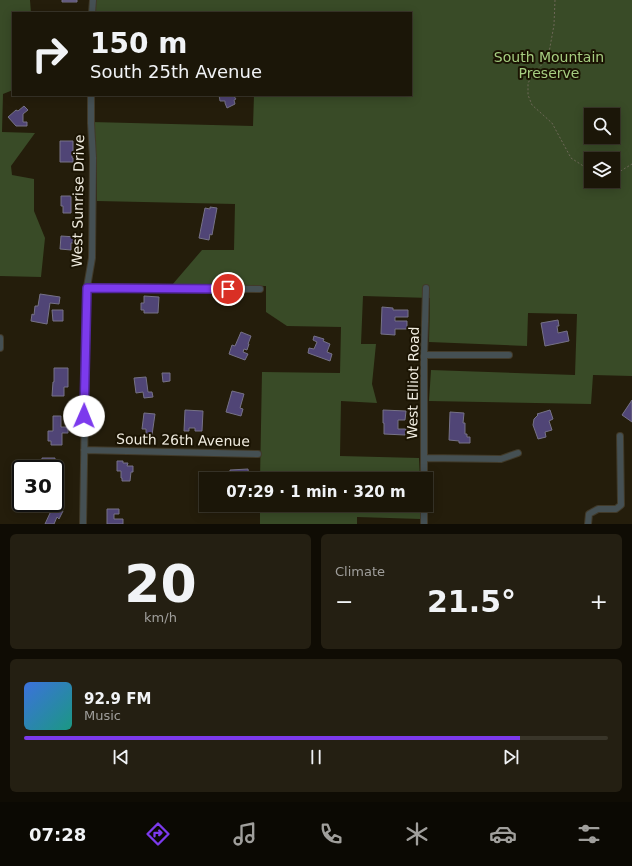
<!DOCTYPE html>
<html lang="en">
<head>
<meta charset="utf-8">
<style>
  body { margin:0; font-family:"DejaVu Sans",sans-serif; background:#241f12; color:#f1f3f6; height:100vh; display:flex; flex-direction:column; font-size:15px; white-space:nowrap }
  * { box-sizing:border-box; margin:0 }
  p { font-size:13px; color:#a09f9c }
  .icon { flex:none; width:22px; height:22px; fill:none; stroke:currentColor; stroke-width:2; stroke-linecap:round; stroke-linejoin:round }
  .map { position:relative; height:524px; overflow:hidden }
  .sheet { display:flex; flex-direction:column; gap:10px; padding:10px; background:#0f0c04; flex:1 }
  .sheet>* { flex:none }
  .guide { position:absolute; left:12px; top:12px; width:400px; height:84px; border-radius:0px; box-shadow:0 2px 10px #0003,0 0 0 1px #393529; background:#1b1608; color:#f1f3f6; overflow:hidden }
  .fabs { position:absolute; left:584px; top:108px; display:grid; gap:8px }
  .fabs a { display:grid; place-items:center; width:36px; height:36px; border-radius:0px; background:#1b1608; box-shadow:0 2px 10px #0003,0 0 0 1px #393529; font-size:20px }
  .speed { position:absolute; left:12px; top:460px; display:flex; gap:8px; font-size:20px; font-weight:700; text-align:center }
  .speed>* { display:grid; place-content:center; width:52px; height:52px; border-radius:50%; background:#1b1608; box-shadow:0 2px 10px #0003,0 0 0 1px #393529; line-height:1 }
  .speed .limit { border:2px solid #111; border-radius:6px; background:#fff; color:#111 }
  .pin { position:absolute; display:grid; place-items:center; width:34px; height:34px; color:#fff; margin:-17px; border:2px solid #fff; border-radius:50%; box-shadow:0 1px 4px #0007 }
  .me { position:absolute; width:44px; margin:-22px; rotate:1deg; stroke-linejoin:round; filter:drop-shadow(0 0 3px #0008) }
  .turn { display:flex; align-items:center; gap:14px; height:84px; padding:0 12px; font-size:18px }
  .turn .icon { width:52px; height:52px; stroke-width:2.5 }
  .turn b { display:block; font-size:28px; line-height:34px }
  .big { font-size:30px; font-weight:700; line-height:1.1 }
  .sheet .card { flex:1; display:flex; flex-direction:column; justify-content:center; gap:6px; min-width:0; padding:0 14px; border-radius:6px; background:#241f12 }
  .sheet .dial { align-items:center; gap:0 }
  .dial b { font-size:52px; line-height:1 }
  .song { display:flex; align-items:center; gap:12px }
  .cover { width:48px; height:48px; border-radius:6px; background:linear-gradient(135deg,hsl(220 70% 55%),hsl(170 70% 35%)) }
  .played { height:4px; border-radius:2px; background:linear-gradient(90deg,#7c3aed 85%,#393529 85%) }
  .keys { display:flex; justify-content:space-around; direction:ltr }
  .heat { display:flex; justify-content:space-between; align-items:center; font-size:22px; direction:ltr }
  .sheet .tiles { flex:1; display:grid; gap:10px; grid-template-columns:1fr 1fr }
  .card:last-child { grid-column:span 2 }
  .trip { position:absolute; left:199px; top:472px; width:234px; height:40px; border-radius:0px; background:#1b1608; box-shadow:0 2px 10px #0003,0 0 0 1px #393529; font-weight:700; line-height:40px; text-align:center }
  .tab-bar { display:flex; height:64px; justify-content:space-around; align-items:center; background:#0b0903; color:#a09f9c }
  .tab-bar .icon { width:28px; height:28px }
  .tab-bar .on { color:#7c3aed }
  .tab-bar b { font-size:18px; color:#f1f3f6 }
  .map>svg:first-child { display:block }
</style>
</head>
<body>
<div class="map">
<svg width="632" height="524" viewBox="0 0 632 524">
  <rect width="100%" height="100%" fill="#241d0b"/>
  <path fill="#394b27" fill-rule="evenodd" d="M0,0H30L31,13H13V90L3,94L2,132L35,133L11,166L12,175L34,179V211L45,238L41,277L0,276Z
    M95,0H632V376L593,375L591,404L429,401L431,370L575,375L577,314L528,313L527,346L429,342L430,298L363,296L361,344H376L372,384L377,403L341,401L340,456L419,458L420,479H260L262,372L340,373L341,327L287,326L266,312V286L172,285L202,250H234L235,204L97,201V160L91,122L253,126L254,95H411V13H95ZM591,115H613V137H591ZM591,159H613V181H591Z
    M260,505H421V519L357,517V524H260Z"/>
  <path fill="#504576" stroke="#767287" d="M62,0H77V2H62Z
    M219,95H233L236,99L234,100L235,104L227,108L225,103V101H220Z
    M24,106L28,110L23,114V122H27V126H16L8,117L16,110L18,111Z
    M60,141H73V153H72V158H73V162H60Z
    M61,196H71V213H63V206H61Z
    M210,207L217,208L212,235L210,234L209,240L199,238L205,208L210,209Z
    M61,236L76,237V243H71V250L60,249Z
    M40,294L60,297L59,304L50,303L47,324L31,321L32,314L34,315L35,306H38Z
    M144,296L159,297L158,313H144V310H141V303H144Z
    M382,307L393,308V310H408V317H395V321H407V329H395V335L381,334Z
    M52,310H63V321H53Z
    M558,320L559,326H557L558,333L567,331L569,341L545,346L541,323Z
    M241,332L251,336L248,344H249L247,350L244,349L243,352L248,354L245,360L229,354L232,345L235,346Z
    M314,336L324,339L323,341L330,344L327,352L332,354L330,361L308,353L309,348L314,349L317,342L313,340Z
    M54,368H68V387H64V396H52L53,382H54Z
    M162,373H170V381L163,382Z
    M146,377L148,392H152L153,397L144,398L143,392L136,393L134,378Z
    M232,391L244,394L240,408L243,409L241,416L226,412Z
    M632,400V422L622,415Z
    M185,410L203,411L202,431H195V428H189V431H184Z
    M383,410L406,411L405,420H398V429H406L405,435L384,434V423H383Z
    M550,410L553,419L549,421L552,430L545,432L546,437L538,439L533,425L534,419L538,415L537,414Z
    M450,412L464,413L463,423H465V434H467V437H470V443H459V441L449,440Z
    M144,413L155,414L152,435L146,434V429H142Z
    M53,416H61V427H68V433H62V445H51V441H48V431H53Z
    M42,458H55V463H60V470H63V477H55V469H41Z
    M117,461H123V463H128L127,466H133V472H131L130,481H122V478H121V471H117Z
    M248,469L249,477L243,478V479H230V470Z
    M51,504L60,508L59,510L63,511L59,519L57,517L54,524H45L51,511L49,510Z
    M107,509H119V514H114V519H123V524H107Z"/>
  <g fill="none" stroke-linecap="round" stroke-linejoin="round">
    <g stroke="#413a29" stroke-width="8">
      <path id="minor" d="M92,13L93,0
        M87,287L260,289
        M0,338V348
        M424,355H509
        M84,450L258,454
        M424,458L501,459L518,453
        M424,479V355L426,288
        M83,524L87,287L92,258L93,158L91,123V95
        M424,524V505
        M588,524L589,514L598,509H616L621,505L620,436"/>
    </g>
    <path stroke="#6e6858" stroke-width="1" stroke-dasharray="2 2" stroke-linecap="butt" d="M555,0L554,25L548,58L535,72L528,83V95L532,105L552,123L571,158L591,171
      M613,174L619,172L632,164"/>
    <use href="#minor" stroke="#455053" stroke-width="6"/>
  </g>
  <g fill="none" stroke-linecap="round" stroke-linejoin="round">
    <g stroke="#51269a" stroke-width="10">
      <path id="route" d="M84,416L87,288L228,289"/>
    </g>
    <use href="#route" stroke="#7c3aed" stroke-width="7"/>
  </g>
  <g text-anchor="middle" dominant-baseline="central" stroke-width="4" stroke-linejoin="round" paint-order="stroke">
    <g font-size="14" fill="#a6ce81" stroke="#1b1403">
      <text x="549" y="57">South Mountain<tspan x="549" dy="16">Preserve</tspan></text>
    </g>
    <g font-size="14" fill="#f0ece0" stroke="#1b1403">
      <text transform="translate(78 201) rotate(-89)">West Sunrise Drive</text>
      <text transform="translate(413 383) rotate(-89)">West Elliot Road</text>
      <text transform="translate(183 440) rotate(1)">South 26th Avenue</text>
    </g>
  </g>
</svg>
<div class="fabs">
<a><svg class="icon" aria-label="search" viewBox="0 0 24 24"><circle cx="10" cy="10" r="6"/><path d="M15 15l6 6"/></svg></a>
<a><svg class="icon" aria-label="layers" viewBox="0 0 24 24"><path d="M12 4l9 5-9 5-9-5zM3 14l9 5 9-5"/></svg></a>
</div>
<div class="speed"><div class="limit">30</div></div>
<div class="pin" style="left:228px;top:289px;background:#d93025"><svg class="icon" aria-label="arrive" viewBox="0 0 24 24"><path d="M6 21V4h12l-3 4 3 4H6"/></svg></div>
<svg class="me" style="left:84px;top:416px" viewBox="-20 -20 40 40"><circle r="19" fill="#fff"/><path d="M0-13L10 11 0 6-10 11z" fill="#7c3aed"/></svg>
<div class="trip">07:29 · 1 min · 320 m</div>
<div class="guide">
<div class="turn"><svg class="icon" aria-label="right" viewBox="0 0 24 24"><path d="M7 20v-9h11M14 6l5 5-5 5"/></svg><div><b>150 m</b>South 25th Avenue</div></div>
</div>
</div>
<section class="sheet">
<div class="tiles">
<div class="card dial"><b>20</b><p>km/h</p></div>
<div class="card"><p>Climate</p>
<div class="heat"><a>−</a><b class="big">21.5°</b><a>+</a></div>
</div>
<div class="card">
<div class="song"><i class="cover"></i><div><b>92.9 FM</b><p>Music</p></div></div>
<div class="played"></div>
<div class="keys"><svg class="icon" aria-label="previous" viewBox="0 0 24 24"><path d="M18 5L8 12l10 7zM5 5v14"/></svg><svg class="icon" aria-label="pause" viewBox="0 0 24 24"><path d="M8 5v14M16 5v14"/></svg><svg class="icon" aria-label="next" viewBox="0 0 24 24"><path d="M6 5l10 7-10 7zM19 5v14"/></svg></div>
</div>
</div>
</section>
<nav class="tab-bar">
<b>07:28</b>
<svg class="icon on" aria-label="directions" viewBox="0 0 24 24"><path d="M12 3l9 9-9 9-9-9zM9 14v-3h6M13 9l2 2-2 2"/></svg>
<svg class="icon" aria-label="music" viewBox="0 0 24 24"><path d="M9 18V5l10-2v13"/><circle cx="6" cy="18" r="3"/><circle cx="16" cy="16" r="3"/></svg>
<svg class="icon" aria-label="phone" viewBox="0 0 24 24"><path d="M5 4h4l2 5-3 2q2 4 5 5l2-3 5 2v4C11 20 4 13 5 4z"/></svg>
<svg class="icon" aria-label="climate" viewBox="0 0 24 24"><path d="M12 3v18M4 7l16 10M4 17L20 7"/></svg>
<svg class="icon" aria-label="car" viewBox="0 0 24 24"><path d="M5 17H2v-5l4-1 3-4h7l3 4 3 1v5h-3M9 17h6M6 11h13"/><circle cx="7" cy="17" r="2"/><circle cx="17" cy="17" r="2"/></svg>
<svg class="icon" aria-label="filters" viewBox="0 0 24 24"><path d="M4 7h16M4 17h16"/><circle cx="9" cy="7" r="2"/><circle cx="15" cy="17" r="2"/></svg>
</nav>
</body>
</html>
